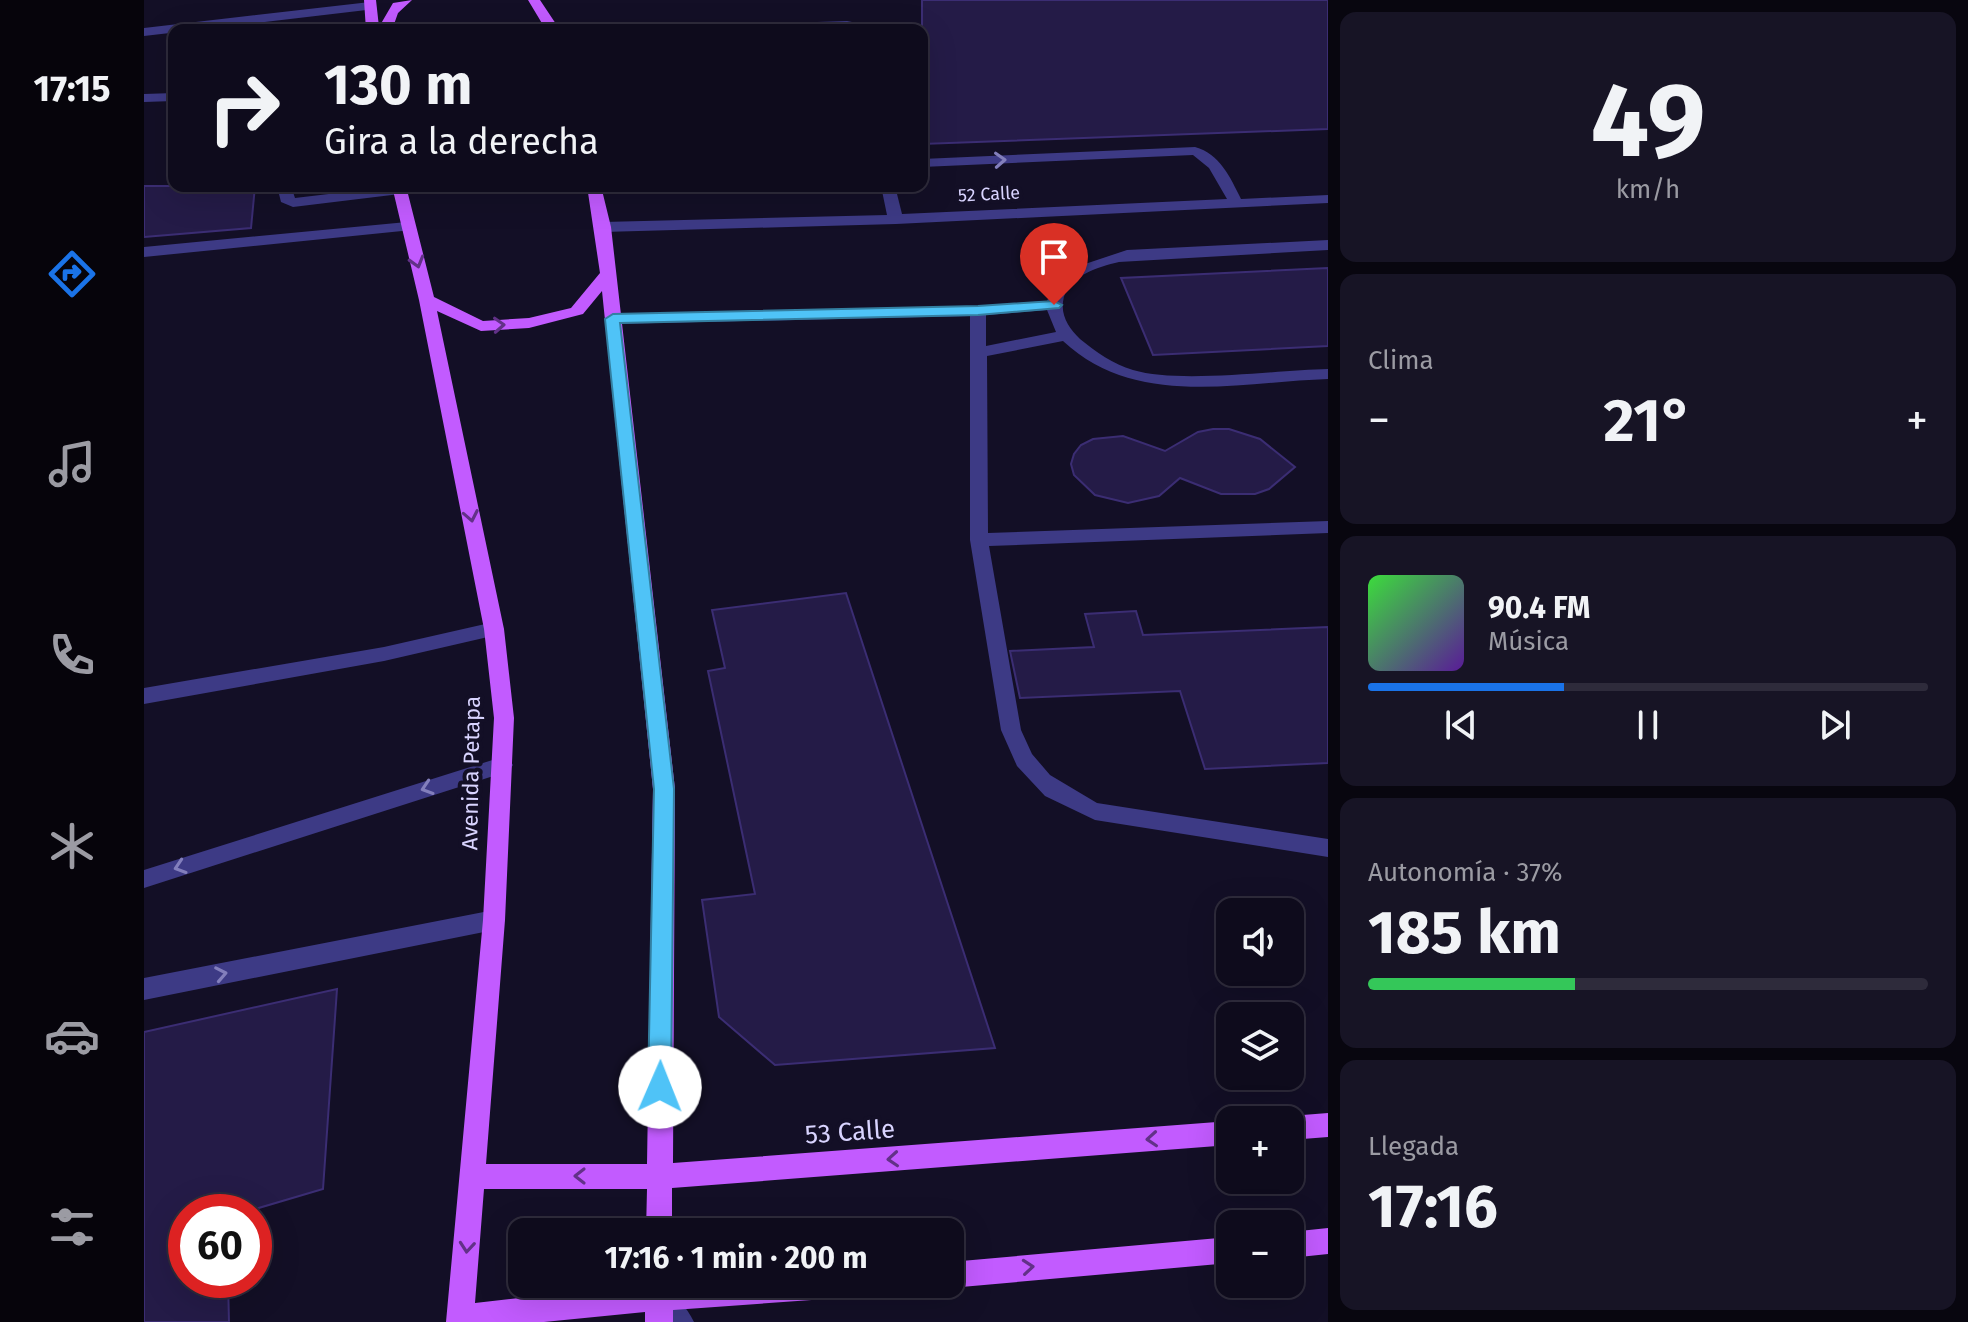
<!DOCTYPE html>
<html lang="es">
<head>
<meta charset="utf-8">
<style>
  body { margin:0; font-family:"Fira Sans",sans-serif; background:#171425; color:#f1f3f6; height:100vh; display:flex; flex-direction:column; font-size:30px; white-space:nowrap }
  * { box-sizing:border-box; margin:0 }
  p { font-size:26px; color:#9b9ba3 }
  .icon { flex:none; width:44px; height:44px; fill:none; stroke:currentColor; stroke-width:2; stroke-linecap:round; stroke-linejoin:round }
  .map { position:relative; flex:1; overflow:hidden }
  .details { display:flex; flex-direction:column; gap:12px; padding:12px; background:#08060f; width:640px }
  .details>* { flex:none }
  .guide { position:absolute; left:24px; top:24px; width:760px; height:168px; border-radius:16px; box-shadow:0 8px 32px #0002,0 0 0 2px #2e2b3b; background:#0e0b1c; color:#f1f3f6; overflow:hidden }
  .buttons { position:absolute; left:1072px; top:898px; display:grid; gap:16px }
  .buttons a { display:grid; place-items:center; width:88px; height:88px; border-radius:16px; background:#0e0b1c; box-shadow:0 8px 32px #0002,0 0 0 2px #2e2b3b; font-size:40px }
  .speed { position:absolute; left:24px; top:1194px; display:flex; gap:16px; font-size:40px; font-weight:700; text-align:center }
  .speed>* { display:grid; place-content:center; width:104px; height:104px; border-radius:50%; background:#0e0b1c; box-shadow:0 8px 32px #0002,0 0 0 2px #2e2b3b; line-height:1 }
  .speed .limit { border:12px solid #d22; background:#fff; color:#111 }
  .pin { position:absolute; display:grid; place-items:center; width:68px; height:68px; color:#fff; margin:-82px -34px; border-radius:50% 50% 50% 0; rotate:-45deg; box-shadow:0 0 8px #0007 }
  .pin .icon { rotate:45deg }
  .me { position:absolute; width:88px; margin:-44px; rotate:1deg; stroke-linejoin:round; filter:drop-shadow(0 0 6px #0008) }
  .turn { display:flex; align-items:center; gap:28px; height:168px; padding:0 24px; font-size:36px }
  .turn .icon { width:104px; height:104px; stroke-width:2.5 }
  .turn b { display:block; font-size:56px; line-height:68px }
  .big { font-size:60px; font-weight:700; line-height:1.1 }
  .details .card { flex:1; display:flex; flex-direction:column; justify-content:center; gap:12px; min-width:0; padding:0 28px; border-radius:16px; background:#171425 }
  .details .dial { align-items:center; gap:0 }
  .dial b { font-size:104px; line-height:1 }
  .song { display:flex; align-items:center; gap:24px }
  .cover { width:96px; height:96px; border-radius:12px; background:linear-gradient(135deg,hsl(120 70% 55%),hsl(270 70% 35%)) }
  .played { height:8px; border-radius:4px; background:linear-gradient(90deg,#1a73e8 35%,#2e2b3b 35%) }
  .keys { display:flex; justify-content:space-around; direction:ltr }
  .heat { display:flex; justify-content:space-between; align-items:center; font-size:44px; direction:ltr }
  .charge { height:12px; border-radius:6px; background:linear-gradient(90deg,#34c759 37%,#2e2b3b 0) }
  .trip { position:absolute; left:364px; top:1218px; width:456px; height:80px; border-radius:16px; background:#0e0b1c; box-shadow:0 8px 32px #0002,0 0 0 2px #2e2b3b; font-weight:700; line-height:80px; text-align:center }
  main { display:flex; flex:1; min-height:0 }
  .tabs { display:flex; flex-direction:column; width:144px; justify-content:space-around; align-items:center; background:#06040b; color:#9b9ba3 }
  .tabs .icon { width:56px; height:56px }
  .tabs .on { color:#1a73e8 }
  .tabs b { font-size:36px; color:#f1f3f6 }
  .map>svg:first-child { display:block }
</style>
</head>
<body>
<main>
<nav class="tabs">
<b>17:15</b>
<svg class="icon on" aria-label="directions" viewBox="0 0 24 24"><path d="M12 3l9 9-9 9-9-9zM9 14v-3h6M13 9l2 2-2 2"/></svg>
<svg class="icon" aria-label="music" viewBox="0 0 24 24"><path d="M9 18V5l10-2v13"/><circle cx="6" cy="18" r="3"/><circle cx="16" cy="16" r="3"/></svg>
<svg class="icon" aria-label="phone" viewBox="0 0 24 24"><path d="M5 4h4l2 5-3 2q2 4 5 5l2-3 5 2v4C11 20 4 13 5 4z"/></svg>
<svg class="icon" aria-label="climate" viewBox="0 0 24 24"><path d="M12 3v18M4 7l16 10M4 17L20 7"/></svg>
<svg class="icon" aria-label="car" viewBox="0 0 24 24"><path d="M5 17H2v-5l4-1 3-4h7l3 4 3 1v5h-3M9 17h6M6 11h13"/><circle cx="7" cy="17" r="2"/><circle cx="17" cy="17" r="2"/></svg>
<svg class="icon" aria-label="filters" viewBox="0 0 24 24"><path d="M4 7h16M4 17h16"/><circle cx="9" cy="7" r="2"/><circle cx="15" cy="17" r="2"/></svg>
</nav>
<div class="map">
<svg width="1184" height="1322" viewBox="0 0 1184 1322">
  <rect width="100%" height="100%" fill="#130f26"/>
  <path fill="#241b47" stroke="#3b2d73" stroke-width="2" d="M778,0H1184V129L778,144Z
    M0,186H111L107,228L0,237Z
    M1184,268V346L1009,355L977,278Z
    M1069,429H1085L1116,439L1151,467L1125,489L1111,494H1077L1036,478L1015,496L984,503L951,495L930,475L927,464L930,454L937,445L949,439L979,436L1021,451L1054,432Z
    M702,593L851,1048L631,1065L575,1017L558,900L611,894L564,671L581,668L568,610Z
    M992,611L999,635L1184,627V763L1061,769L1036,691L876,698L866,651L950,647L941,614Z
    M193,989L179,1189L101,1212H42V1280H84L85,1322H0V1032Z"/>
  <g fill="none" stroke-linecap="round" stroke-linejoin="round">
    <path fill="#3d3a85" fill-rule="evenodd" d="M226,2L231,3V9L0,36V28Z
      M703,21L708,22L711,30H639L637,27L643,23Z
      M30,93V101L0,102V94Z
      M1051,147C1076,154 1086,177 1097,199L1184,195V203L752,224L459,232L451,227L459,222L743,215L737,186H751L758,214L1083,199L1065,168L1049,155L778,167V159Z
      M133,186H147L151,198L252,186L263,190L256,194L149,207L137,202Z
      M263,222L268,224V230L0,257V247Z
      M1184,240V250L975,262C954,267 922,276 919,302C917,317 926,329 936,339C952,352 969,364 989,370C1036,384 1131,370 1184,369V379C1093,382 992,409 919,341L843,356L844,533L1184,521V533L845,546L877,730L888,754L906,775L953,803L1184,839V857L951,820L901,796L873,766L857,730L826,540V316L469,324L461,319L469,314L834,306L903,301L911,283L926,269L983,250ZM903,310L912,332L842,346V315Z
      M350,622L357,624L360,629L357,634L240,661L0,704V688L240,647Z
      M358,757L365,759L369,765L365,771L0,888V870Z
      M350,910L358,913L361,920L358,927L350,930L0,1000V978Z
      M515,1286C530,1293 543,1307 550,1322H517L501,1300L505,1290Z"/>
    <path fill="#c25bff" fill-rule="evenodd" d="M220,0H232L235,27L249,3L268,0L254,13L248,30H222Z
      M384,0H396L416,30H402Z
      M248,186H262L290,297L339,321L385,318L427,308L456,273L443,186H457L467,227L531,789L529,1163L1086,1121V1145L528,1188V1232H502L503,1189H340L331,1303L502,1284H723L720,1294L710,1297L529,1310V1322H501V1312L400,1322H302L339,920L350,718L340,629L275,300ZM458,291L509,789L503,1164H342L361,920L370,718L360,629L293,311L337,331L385,328L439,314Z
      M1184,1113V1137L1146,1140V1120H1137L1146,1116Z
      M1184,1228V1254L1146,1258V1232Z
      M1086,1237V1263L806,1288L796,1284H806V1262Z"/>
  </g>
  <defs><path id="oneway-chevron" d="M-2-3.5L2.5 0L-2 3.5" fill="none" stroke-width="1.6" stroke-linecap="round" stroke-linejoin="round" transform="scale(2)"/></defs>
  <g stroke="#837fbc">
    <use href="#oneway-chevron" transform="translate(856 160) rotate(-3)"/>
    <use href="#oneway-chevron" transform="translate(283 788) rotate(162)"/>
    <use href="#oneway-chevron" transform="translate(36 867) rotate(162)"/>
    <use href="#oneway-chevron" transform="translate(77 974) rotate(-11)"/>
  </g>
  <g stroke="#623188">
    <use href="#oneway-chevron" transform="translate(273 262) rotate(74)"/>
    <use href="#oneway-chevron" transform="translate(355 325) rotate(-3)"/>
    <use href="#oneway-chevron" transform="translate(327 516) rotate(79)"/>
    <use href="#oneway-chevron" transform="translate(1008 1139) rotate(176)"/>
    <use href="#oneway-chevron" transform="translate(749 1159) rotate(176)"/>
    <use href="#oneway-chevron" transform="translate(436 1176) rotate(-180)"/>
    <use href="#oneway-chevron" transform="translate(323 1247) rotate(95)"/>
    <use href="#oneway-chevron" transform="translate(884 1267) rotate(-5)"/>
  </g>
  <path fill="#4fc3f7" stroke="#337fa1" stroke-width="2" d="M910,301L918,305L915,308L834,315L476,323L530,789L527,1087L524,1094L516,1097L508,1094L504,1087L510,789L461,319L469,314L834,306Z"/>
  <g text-anchor="middle" dominant-baseline="central" stroke-width="8" stroke-linejoin="round" paint-order="stroke">
    <g font-size="18" fill="#d9d4ff" stroke="#130f26">
      <text transform="translate(845 194) rotate(-3)">52 Calle</text>
    </g>
    <g font-size="22" fill="#d9d4ff" stroke="#130f26">
      <text transform="translate(327 773) rotate(-89)">Avenida Petapa</text>
    </g>
    <g font-size="26" fill="#d9d4ff" stroke="#130f26">
      <text transform="translate(706 1132) rotate(-4)">53 Calle</text>
    </g>
  </g>
</svg>
<div class="buttons">
<a><svg class="icon" aria-label="sound" viewBox="0 0 24 24"><path d="M4 9h4l5-4v14l-5-4H4zM17 9q2 3 0 6"/></svg></a>
<a><svg class="icon" aria-label="layers" viewBox="0 0 24 24"><path d="M12 4l9 5-9 5-9-5zM3 14l9 5 9-5"/></svg></a>
<a>+</a>
<a>−</a>
</div>
<div class="speed"><div class="limit">60</div></div>
<div class="pin" style="left:910px;top:305px;background:#d93025"><svg class="icon" aria-label="arrive" viewBox="0 0 24 24"><path d="M6 21V4h12l-3 4 3 4H6"/></svg></div>
<svg class="me" style="left:516px;top:1087px" viewBox="-20 -20 40 40"><circle r="19" fill="#fff"/><path d="M0-13L10 11 0 6-10 11z" fill="#4fc3f7"/></svg>
<div class="trip">17:16 · 1 min · 200 m</div>
<div class="guide">
<div class="turn"><svg class="icon" aria-label="right" viewBox="0 0 24 24"><path d="M7 20v-9h11M14 6l5 5-5 5"/></svg><div><b>130 m</b>Gira a la derecha</div></div>
</div>
</div>
<section class="details">
<div class="card dial"><b>49</b><p>km/h</p></div>
<div class="card"><p>Clima</p>
<div class="heat"><a>−</a><b class="big">21°</b><a>+</a></div>
</div>
<div class="card">
<div class="song"><i class="cover"></i><div><b>90.4 FM</b><p>Música</p></div></div>
<div class="played"></div>
<div class="keys"><svg class="icon" aria-label="previous" viewBox="0 0 24 24"><path d="M18 5L8 12l10 7zM5 5v14"/></svg><svg class="icon" aria-label="pause" viewBox="0 0 24 24"><path d="M8 5v14M16 5v14"/></svg><svg class="icon" aria-label="next" viewBox="0 0 24 24"><path d="M6 5l10 7-10 7zM19 5v14"/></svg></div>
</div>
<div class="card"><p>Autonomía · 37%</p><b class="big">185 km</b><div class="charge"></div></div>
<div class="card"><p>Llegada</p><b class="big">17:16</b></div>
</section>
</main>
</body>
</html>
